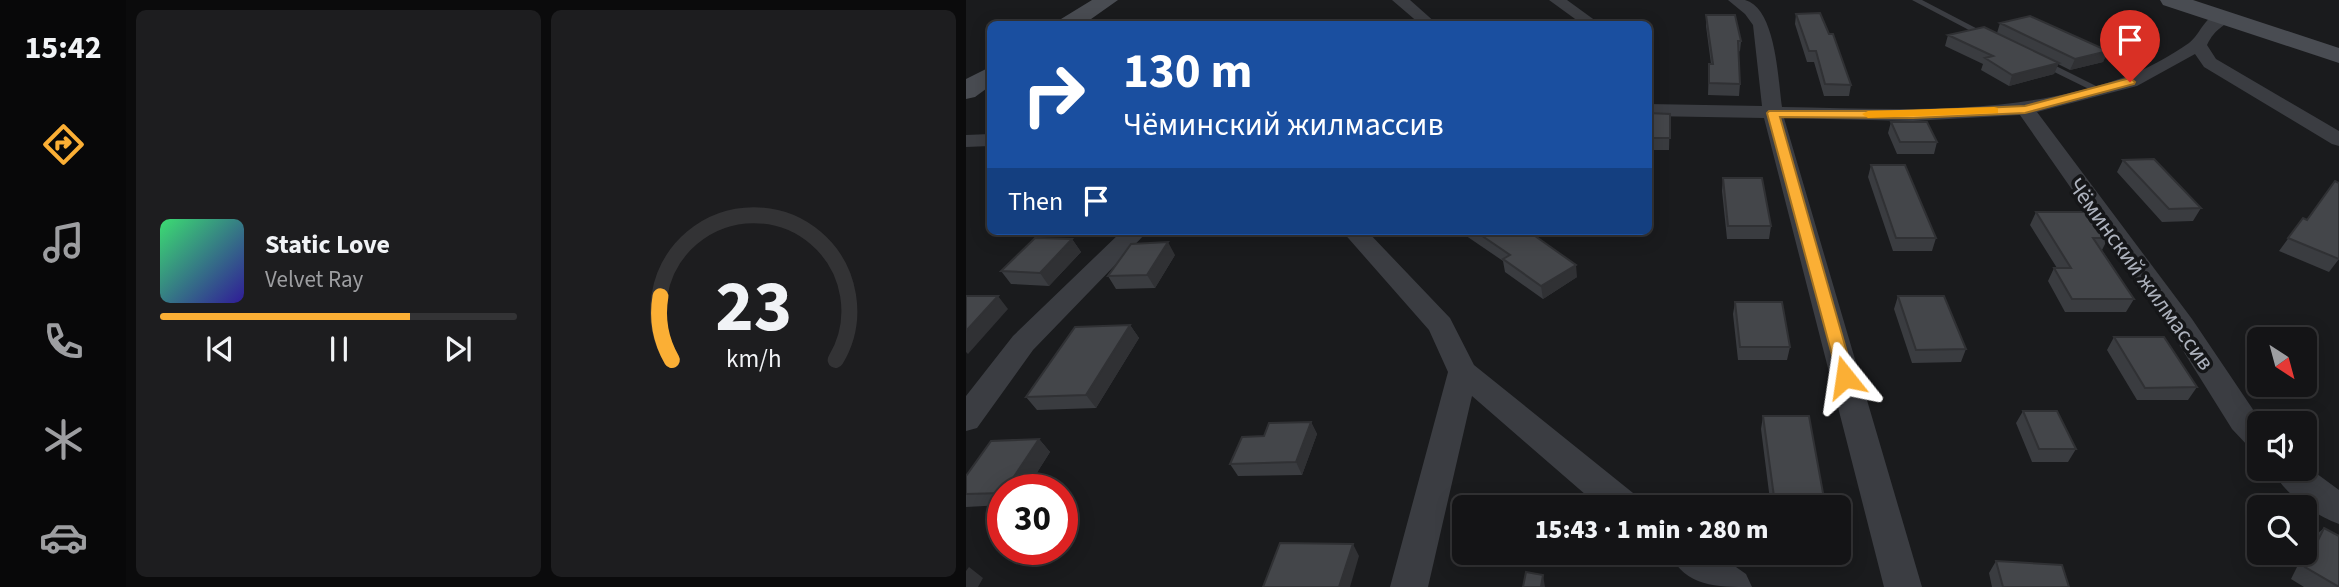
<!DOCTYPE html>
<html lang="en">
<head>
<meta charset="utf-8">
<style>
  body { margin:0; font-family:"Source Sans 3",sans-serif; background:#1d1d1f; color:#f1f3f6; height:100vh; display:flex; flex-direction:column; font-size:26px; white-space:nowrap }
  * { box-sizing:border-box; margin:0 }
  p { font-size:23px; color:#9d9ea1 }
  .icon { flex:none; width:38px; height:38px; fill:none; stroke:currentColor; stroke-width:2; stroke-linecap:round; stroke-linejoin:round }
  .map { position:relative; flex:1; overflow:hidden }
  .panel { display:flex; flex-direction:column; gap:10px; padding:10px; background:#0b0b0c; width:840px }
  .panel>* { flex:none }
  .top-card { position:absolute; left:21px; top:21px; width:665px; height:214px; border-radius:10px; box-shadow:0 4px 18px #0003,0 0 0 2px #333335; background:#1a4fa0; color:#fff; overflow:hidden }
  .needle { width:46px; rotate:144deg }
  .controls { position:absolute; left:1281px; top:327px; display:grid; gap:14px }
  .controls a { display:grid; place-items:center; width:70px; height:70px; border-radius:10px; background:#141416; box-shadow:0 4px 18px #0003,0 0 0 2px #333335; font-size:35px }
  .speed { position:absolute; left:21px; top:474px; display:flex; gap:14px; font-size:35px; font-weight:700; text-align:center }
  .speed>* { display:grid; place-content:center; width:91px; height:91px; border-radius:50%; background:#141416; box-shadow:0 4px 18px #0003,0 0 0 2px #333335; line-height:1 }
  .speed .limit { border:10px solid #d22; background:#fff; color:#111 }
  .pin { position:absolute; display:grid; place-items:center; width:60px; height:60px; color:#fff; margin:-72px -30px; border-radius:50% 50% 50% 0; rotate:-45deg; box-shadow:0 0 7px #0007 }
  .pin .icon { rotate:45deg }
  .me { position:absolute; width:77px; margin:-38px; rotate:345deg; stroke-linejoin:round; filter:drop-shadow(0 0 5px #0008) }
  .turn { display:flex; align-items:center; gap:24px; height:147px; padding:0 21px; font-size:32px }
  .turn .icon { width:91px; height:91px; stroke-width:2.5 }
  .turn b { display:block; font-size:49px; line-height:60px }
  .then { display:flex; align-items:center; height:66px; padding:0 21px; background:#0003; gap:14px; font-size:26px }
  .panel .card { flex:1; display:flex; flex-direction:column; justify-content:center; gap:10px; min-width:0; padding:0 24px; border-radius:10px; background:#1d1d1f }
  .panel .dial { align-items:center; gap:0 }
  .dial svg { height:182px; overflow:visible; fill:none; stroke:#333335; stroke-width:7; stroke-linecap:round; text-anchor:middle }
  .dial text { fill:#f1f3f6; stroke:none }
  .song { display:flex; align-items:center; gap:21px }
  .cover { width:84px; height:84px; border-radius:10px; background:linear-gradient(135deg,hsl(140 70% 55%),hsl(250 70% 35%)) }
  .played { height:7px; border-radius:4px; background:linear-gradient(90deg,#fbaf35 70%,#333335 70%) }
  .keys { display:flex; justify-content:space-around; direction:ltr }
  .panel .tiles { flex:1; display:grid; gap:10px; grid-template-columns:repeat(2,1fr) }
  .trip { position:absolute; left:486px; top:495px; width:399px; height:70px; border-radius:10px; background:#141416; box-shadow:0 4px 18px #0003,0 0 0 2px #333335; font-weight:800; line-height:70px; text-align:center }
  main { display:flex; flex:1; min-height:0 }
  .tabs { display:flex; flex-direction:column; width:126px; justify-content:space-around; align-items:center; background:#080809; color:#9d9ea1 }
  .tabs .icon { width:49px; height:49px }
  .tabs .active { color:#fbaf35 }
  .tabs b { font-size:32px; color:#f1f3f6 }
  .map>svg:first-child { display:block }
</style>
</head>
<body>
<main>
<nav class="tabs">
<b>15:42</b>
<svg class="icon active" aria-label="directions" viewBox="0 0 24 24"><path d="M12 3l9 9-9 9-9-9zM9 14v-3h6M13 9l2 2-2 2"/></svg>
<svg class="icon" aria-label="music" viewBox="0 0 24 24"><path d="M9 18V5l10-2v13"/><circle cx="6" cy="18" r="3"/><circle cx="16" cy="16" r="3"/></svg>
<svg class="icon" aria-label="phone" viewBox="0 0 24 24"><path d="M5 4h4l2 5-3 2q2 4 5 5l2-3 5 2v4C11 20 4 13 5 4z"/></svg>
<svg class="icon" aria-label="climate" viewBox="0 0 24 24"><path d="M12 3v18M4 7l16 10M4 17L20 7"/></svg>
<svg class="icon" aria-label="car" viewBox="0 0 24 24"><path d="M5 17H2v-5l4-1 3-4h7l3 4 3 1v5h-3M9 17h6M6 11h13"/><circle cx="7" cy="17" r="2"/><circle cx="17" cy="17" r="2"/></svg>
</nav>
<section class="panel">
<div class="tiles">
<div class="card">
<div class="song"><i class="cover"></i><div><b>Static Love</b><p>Velvet Ray</p></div></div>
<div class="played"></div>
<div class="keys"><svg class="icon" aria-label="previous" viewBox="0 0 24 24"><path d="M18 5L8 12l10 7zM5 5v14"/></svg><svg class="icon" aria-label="pause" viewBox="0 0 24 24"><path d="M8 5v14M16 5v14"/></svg><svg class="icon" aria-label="next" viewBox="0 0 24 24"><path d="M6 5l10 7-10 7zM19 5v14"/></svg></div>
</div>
<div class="card dial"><svg viewBox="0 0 100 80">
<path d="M14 69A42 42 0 1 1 86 69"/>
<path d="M14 69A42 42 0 0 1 9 41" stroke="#fbaf35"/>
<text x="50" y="56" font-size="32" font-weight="700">23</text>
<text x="50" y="72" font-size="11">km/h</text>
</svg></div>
</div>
</section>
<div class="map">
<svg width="1373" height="587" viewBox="0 0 1373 587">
  <rect width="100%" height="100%" fill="#1a1b1d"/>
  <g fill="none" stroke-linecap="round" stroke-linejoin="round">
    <path fill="#3b3d42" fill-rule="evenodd" d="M946,0H956L1027,37L1020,39Z
      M1070,59H1076L1140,91L1131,93L1070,63Z"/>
    <path fill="#3b3d42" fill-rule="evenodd" d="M426,0H444L471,24H454Z
      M583,0H601L634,24H616Z
      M762,0C767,0 774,0 779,0C810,8 812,80 816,107C929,109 1047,117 1156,78C1178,71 1204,56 1223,43C1236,34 1239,9 1263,15L1265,18C1255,30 1250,27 1241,45L1250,59L1373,131V146L1366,144L1238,67L1229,54L1171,86L1071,112L1226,319L1288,411L1300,424H1293V450L1282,446L1266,429L1206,333L1054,115L947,121L818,118L956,587H918L798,118L682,116V104L796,106L787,25L779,14Z
      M24,134V146L0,147V135Z
      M156,231H182L67,350L11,428L0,431V396L47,336Z
      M376,231H401L484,318L508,365L672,497L677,508H635L506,396L462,587H424L482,372L463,330Z
      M1339,465L1373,490V524C1348,515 1317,493 1306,469H1339Z
      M703,553H750L780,574L786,587C750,587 720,587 703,553Z"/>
    <path fill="#494c52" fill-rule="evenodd" d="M126,0H152L118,24H92L95,19Z
      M1194,0H1227L1373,48V63L1197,5Z
      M24,67V86L9,97L0,99V79Z"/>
  </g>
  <path fill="#3a3c40" d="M830,14L885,85L883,96H858L848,62H841L829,24Z
    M740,15L775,41L774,51L772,52L774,84L773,96L742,95L743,64H745L740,26Z
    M1034,23L1142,51L1137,62L1104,70L1092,64L1088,74L1043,86L1015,70L1017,64L979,46L982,35L1031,33Z
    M682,113L704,114L703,150H682Z
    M925,122L971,142L968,154H931L922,133Z
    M1157,160L1235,208L1227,221L1196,222L1151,172Z
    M905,165L970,238L966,251H927L902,177Z
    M757,178L805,226L803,239H761L756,191Z
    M1070,212L1142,238L1136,250L1168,299L1160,312H1099L1082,281L1088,268H1091L1064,225Z
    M1337,218L1341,220L1373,259L1363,272L1313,251Z
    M493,231H562L611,277L577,299L539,272L537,261Z
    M106,239L115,252L83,286L45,284L35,271Z
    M209,255L189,288L150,289L142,276Z
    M932,296L1000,349L995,362L946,363L928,309Z
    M769,302L824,347L821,360H772L767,314Z
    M164,325L173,338L130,408L71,410L60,397Z
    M1148,337L1231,387L1222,400H1171L1141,350Z
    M1057,411L1110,449L1102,462H1066L1050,423Z
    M797,416L859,504L858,508H805L795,429Z
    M345,422L351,434L336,475L272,476L264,464L298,436Z
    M73,439L84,452L60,490H37V505L0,507V476Z
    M1358,528L1373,587H1338L1325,579L1338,553H1339V551L1344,540Z
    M1030,561L1103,587H1026L1023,573Z"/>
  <path fill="#303134" d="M1142,51L1137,62L1104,70L1109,59Z
    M1093,63L1088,74L1043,86L1046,75Z
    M106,239L115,252L83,286L74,273Z
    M202,242L209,255L189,288L181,275Z
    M610,265L611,277L577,299L575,286Z
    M32,296L42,309L2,354L0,352V331Z
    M164,325L173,338L130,408L120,395Z
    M345,422L351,434L336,475L330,462Z
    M73,439L84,452L60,490H39Z
    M387,544L393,556L384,587H373Z
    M3,567L17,578L12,587H0V571Z
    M577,575L579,587H575Z"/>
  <path fill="#44464a" stroke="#303134" stroke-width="2" d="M854,13L863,34H867L885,85L859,84L850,51H843L830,14Z
    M740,15H769L775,41H772L774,84L743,83V64H747Z
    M1064,16L1142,51L1109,59L1034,23Z
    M1018,27L1093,63L1046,75L1019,58L1027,56L982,35Z
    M682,113L704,114V138H682Z
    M925,122H961L971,142H934Z
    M1188,159L1235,208L1203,209L1157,160Z
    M905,165H939L970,238H930Z
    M757,178H796L805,226H762Z
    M1369,181L1373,183V259L1322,238L1337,218L1341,220Z
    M1070,212H1124L1142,238H1127L1168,299H1106L1088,268H1105Z
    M509,231H562L610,265L575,286L537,259L544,255Z
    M69,238L106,239L74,273L35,271Z
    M202,242L181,275L142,276L165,244Z
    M0,296H32L0,331Z
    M932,296H978L1000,349L950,350Z
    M769,302H816L824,347H774Z
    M164,325L120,395L60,397L109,327Z
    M1148,337H1198L1231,387L1179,388Z
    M1057,411H1091L1110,449H1073Z
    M797,416H843L859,504H809Z
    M345,422L330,462L264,464L276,437L298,436L303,423Z
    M73,439L39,490H37V493L0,494V476L25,441Z
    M1358,528L1373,536V587L1339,567Z
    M314,543L387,544L373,587H297Z
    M1030,561L1096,565L1103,587H1037Z
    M560,572L577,575L575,587H557Z"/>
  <path fill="#fbaf35" stroke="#a37222" stroke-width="2" d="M1164,78L1169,82L1168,84L1059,113L947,118L814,117L888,377L885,381H873L801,113L803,111H947L1059,106Z"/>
  <path fill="#f59e0b" d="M1028,107L1032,108V113L902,118L896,114L902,111Z"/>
  <g text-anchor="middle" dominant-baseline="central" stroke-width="7" stroke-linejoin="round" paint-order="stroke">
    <g font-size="23" fill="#adb2bd" stroke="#151618">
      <text transform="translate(1175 274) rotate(54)">Чёминский жилмассив</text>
    </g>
  </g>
</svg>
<div class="controls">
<a><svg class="needle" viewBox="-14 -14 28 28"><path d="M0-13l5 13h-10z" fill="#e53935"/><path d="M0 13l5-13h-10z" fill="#9d9ea1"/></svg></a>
<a><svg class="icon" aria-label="sound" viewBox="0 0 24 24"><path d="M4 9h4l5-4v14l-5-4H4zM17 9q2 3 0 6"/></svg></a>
<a><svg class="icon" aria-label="search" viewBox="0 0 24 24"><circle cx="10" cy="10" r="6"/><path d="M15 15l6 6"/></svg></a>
</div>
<div class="speed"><div class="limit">30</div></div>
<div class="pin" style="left:1164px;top:82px;background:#d93025"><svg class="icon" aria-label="arrive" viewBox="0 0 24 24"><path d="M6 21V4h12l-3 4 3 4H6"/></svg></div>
<svg class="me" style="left:879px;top:377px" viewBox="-20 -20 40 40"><path d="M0-17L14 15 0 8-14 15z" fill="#fbaf35" stroke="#fff" stroke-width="4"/></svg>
<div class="trip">15:43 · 1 min · 280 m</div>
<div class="top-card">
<div class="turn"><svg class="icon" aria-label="right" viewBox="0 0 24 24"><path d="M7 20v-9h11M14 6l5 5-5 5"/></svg><div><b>130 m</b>Чёминский жилмассив</div></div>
<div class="then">Then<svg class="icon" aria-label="arrive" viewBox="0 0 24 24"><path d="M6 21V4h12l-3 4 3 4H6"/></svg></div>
</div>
</div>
</main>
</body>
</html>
